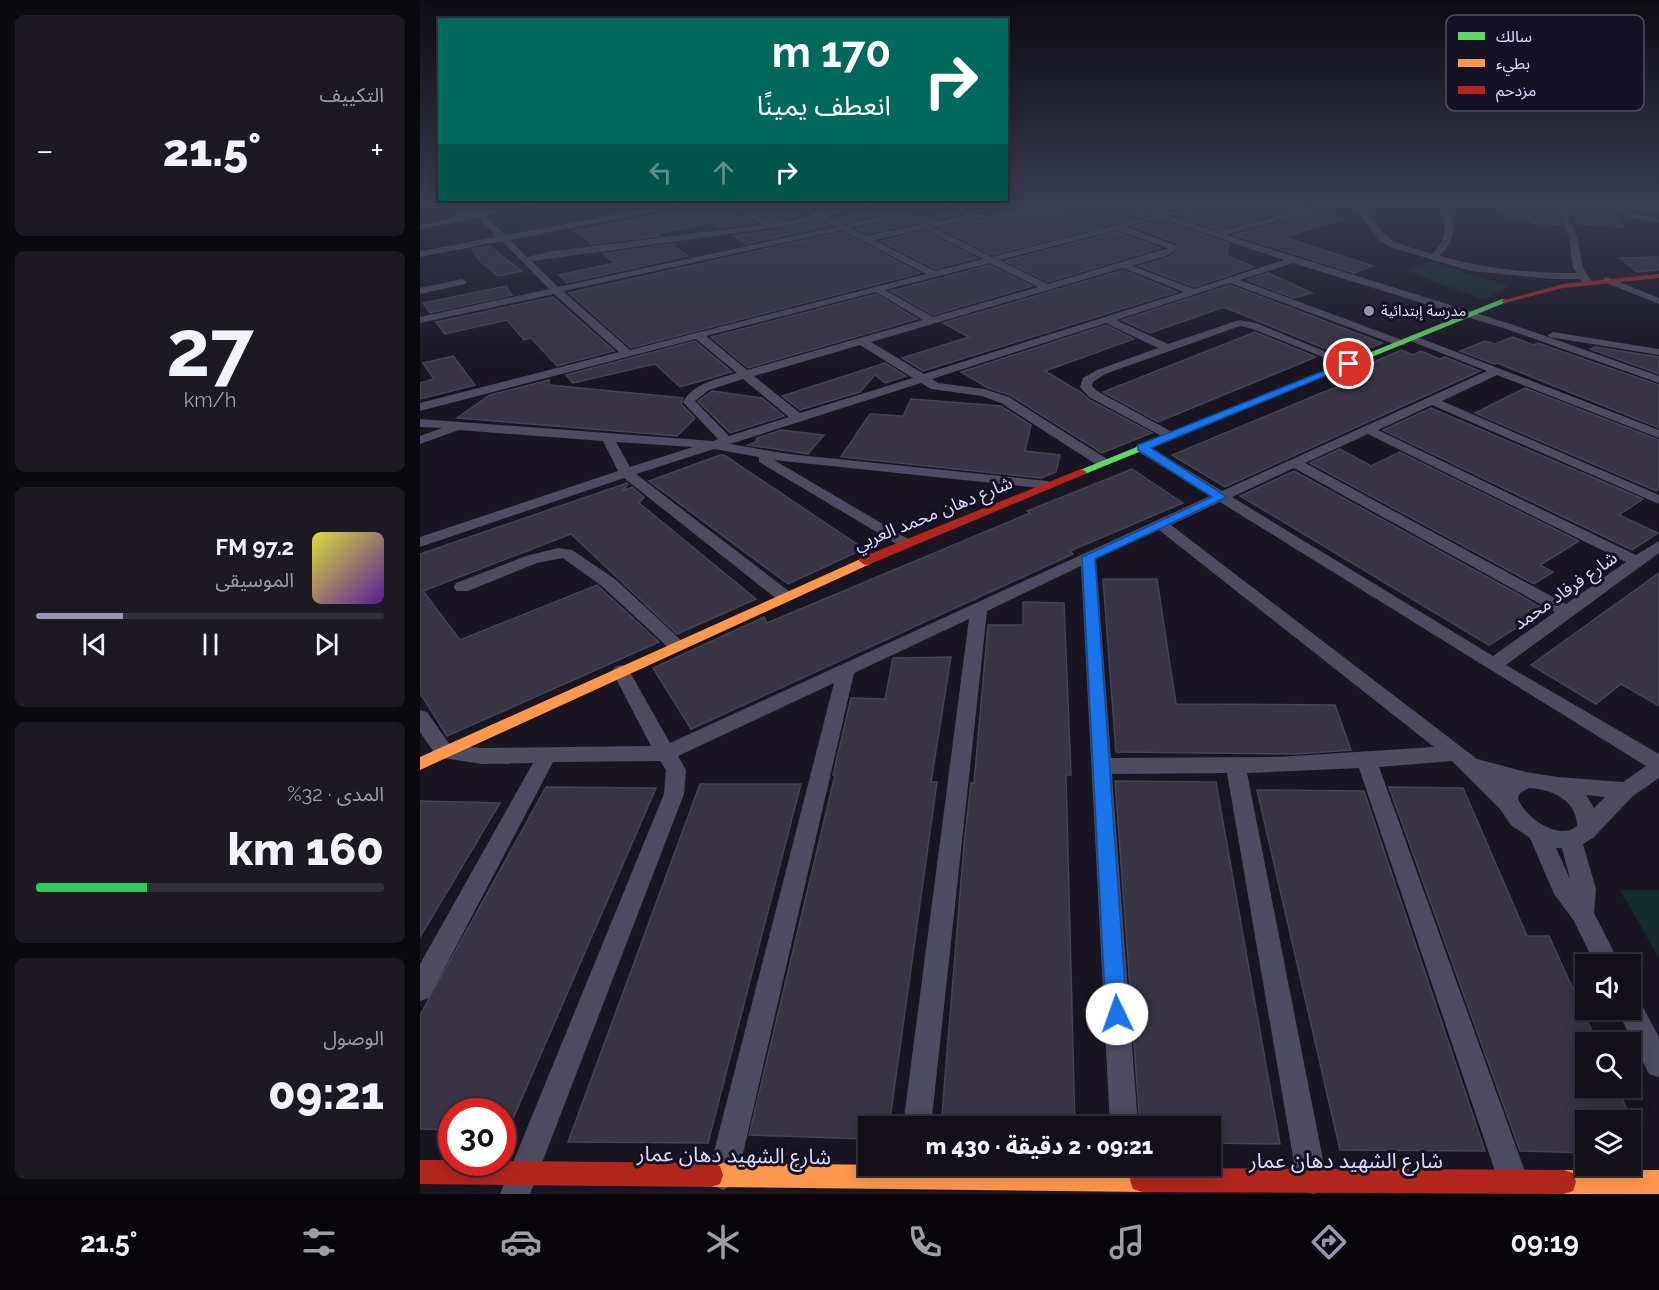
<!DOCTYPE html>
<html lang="ar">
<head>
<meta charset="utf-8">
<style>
  body { margin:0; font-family:Raleway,"Noto Sans Arabic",sans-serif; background:#1c1923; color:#f1f3f6; direction:rtl; height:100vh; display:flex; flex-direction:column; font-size:22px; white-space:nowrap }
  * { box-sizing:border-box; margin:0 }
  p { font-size:20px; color:#9d9da2 }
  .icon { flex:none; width:33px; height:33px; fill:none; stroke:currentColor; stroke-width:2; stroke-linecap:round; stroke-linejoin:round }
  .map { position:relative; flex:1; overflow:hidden; direction:ltr }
  .panel { display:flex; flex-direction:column; gap:15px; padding:15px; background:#0a090e; width:420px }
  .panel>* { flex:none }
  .banner { position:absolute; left:18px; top:18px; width:570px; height:183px; border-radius:0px; box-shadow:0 3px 15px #0003,0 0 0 2px #323039; direction:rtl; background:#00695c; color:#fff; overflow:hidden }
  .buttons { position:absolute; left:1155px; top:954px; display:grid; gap:12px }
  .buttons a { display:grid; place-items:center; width:66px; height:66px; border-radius:0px; background:#13101a; box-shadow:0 3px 15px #0003,0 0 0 2px #323039; font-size:30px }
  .speed { position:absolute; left:18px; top:1098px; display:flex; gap:12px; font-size:30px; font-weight:700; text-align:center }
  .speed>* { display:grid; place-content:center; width:78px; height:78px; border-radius:50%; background:#13101a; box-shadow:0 3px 15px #0003,0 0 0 2px #323039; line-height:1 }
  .speed .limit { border:9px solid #d22; background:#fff; color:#111 }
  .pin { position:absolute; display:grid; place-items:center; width:51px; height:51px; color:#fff; margin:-26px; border:3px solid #fff; border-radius:50%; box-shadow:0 2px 6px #0007 }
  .me { position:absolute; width:66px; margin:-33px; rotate:357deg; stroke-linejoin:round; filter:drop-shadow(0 0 4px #0008) }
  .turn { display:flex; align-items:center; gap:21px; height:126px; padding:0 18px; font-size:27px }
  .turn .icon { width:78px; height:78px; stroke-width:2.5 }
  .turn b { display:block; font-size:42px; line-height:51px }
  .lanes { display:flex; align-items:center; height:57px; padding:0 18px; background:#0003; justify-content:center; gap:30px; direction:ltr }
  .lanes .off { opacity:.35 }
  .big { font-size:45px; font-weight:800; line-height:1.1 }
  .panel .tile { flex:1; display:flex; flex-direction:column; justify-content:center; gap:9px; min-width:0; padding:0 21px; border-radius:9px; background:#1c1923 }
  .panel .dial { align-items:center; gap:0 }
  .dial b { font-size:78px; line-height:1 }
  .song { display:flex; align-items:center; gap:18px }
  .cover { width:72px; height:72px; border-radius:9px; background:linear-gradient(135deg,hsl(60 70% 55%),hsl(270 70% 35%)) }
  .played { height:6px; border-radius:3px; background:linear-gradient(90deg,#9a96af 25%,#323039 25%) }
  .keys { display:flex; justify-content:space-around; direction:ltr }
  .heat { display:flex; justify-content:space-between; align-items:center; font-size:33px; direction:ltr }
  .charge { height:9px; border-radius:4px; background:linear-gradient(90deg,#34c759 32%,#323039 0) }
  .trip { position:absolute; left:438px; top:1116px; width:363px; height:60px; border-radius:0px; background:#13101a; box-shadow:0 3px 15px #0003,0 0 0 2px #323039; font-weight:800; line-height:60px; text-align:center; direction:rtl }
  .dock { display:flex; height:96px; justify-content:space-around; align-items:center; background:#08060a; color:#9d9da2 }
  .dock .icon { width:42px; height:42px }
  .dock .current { color:#9a96af }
  .dock b { font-size:27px; color:#f1f3f6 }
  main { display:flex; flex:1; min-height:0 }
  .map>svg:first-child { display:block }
</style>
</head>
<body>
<main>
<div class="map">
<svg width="1239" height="1194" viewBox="0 0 1239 1194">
  <rect width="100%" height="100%" fill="#191622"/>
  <path fill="#162c2c" d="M1010,261L1089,286L1064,300L986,271Z
    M1200,890H1239V958Z"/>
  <path fill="#383443" stroke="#464354" stroke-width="1.5" d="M283,202H303L336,224L302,228L294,222L236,234L239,236L172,244L155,231L252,212L249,211L281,204Z
    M318,202H368L387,214L352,222Z
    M384,202H441L402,211Z
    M465,202H514L424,223L414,217L464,204Z
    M545,202H661L568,214L543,205Z
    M684,202H693L725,216L572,255L520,228L554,220L575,222L669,208Z
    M708,202H782L741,211Z
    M800,202H865L883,207L797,230L757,216Z
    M530,208L540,214L446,234L437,229Z
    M1082,209L1136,210L1142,225L1111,223L1110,218L1089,217Z
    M1149,211L1192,212L1204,227L1154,223Z
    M900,212L924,219L864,237L953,266L934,273L814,235Z
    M400,220L409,226L326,244L314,236L361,229Z
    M740,220L810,244L806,255L834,267L774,287L719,266L747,258L759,250L756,243L713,227Z
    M504,231L557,258L515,269L461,241Z
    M422,232L500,273L211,348L149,293Z
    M696,232L741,248L628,282L585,261Z
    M251,244L268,256L147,283L139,275L195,263L183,254Z
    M69,246L102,271L78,276L59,260L52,249Z
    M1239,257V270L1217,272L1200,258Z
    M570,265L612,286L513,315L471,291Z
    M703,270L757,292L503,371L482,358L549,337L523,323Z
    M848,273L892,293L874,298L827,280Z
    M810,285L897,318L962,343L926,357L804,307L730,333L702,320Z
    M86,286L92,295L10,313L3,303Z
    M456,294L497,319L328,368L291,337Z
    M133,297L194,351L137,366L111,338L104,340L87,320L25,334L16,322Z
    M686,325L714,339L625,371L662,393L668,399L732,433L682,453L590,395L568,388L541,372Z
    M835,332L896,357L738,422L683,392Z
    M1093,337L1114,345L1118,343L1239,385V428L1077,363L1074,364L1040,351L1065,341L1075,344Z
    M275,341L312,372L260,387L235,364L153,383L146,375Z
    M1175,347L1239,357V374L1170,349Z
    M981,350L993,355L1001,351L1020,359L1025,357L1060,371L805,487L752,455L957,370L947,365Z
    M33,356L55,385L0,399V383L14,379L3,363Z
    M465,363L486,376L465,383L455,375L440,392L380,410L362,396Z
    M129,380V385L263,398L261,404L275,418L257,436L37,418L70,395Z
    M1105,388L1239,440V489L1236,491L1055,413Z
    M292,391L342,398L364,416L310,433L278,401Z
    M491,399L581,406L611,425L605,451L640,455L636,472L621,478L421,457L450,414L483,416Z
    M1011,408L1223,499L1199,515L1238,533L1212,550L963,430Z
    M361,430L404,435L388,454L328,445L336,442L337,438Z
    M920,449L951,466L980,452L1159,541L1120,565L1133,572L1114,584L890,463Z
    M300,455H304L444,549L368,584L229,481Z
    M712,469L763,503L650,551L653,554L271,729L233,668L344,617L347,623L610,513L607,511Z
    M874,471L1098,594L1125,610L1069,645L820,496Z
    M207,483L208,484L202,491L212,487L224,497L219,503L336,599L257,634L151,534L3,591L40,640L177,585L239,642L27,736L0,693V554Z
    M1239,573V706L1201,684L1176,704L1111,665Z
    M683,579H737L756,704L915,705L931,750L876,754L696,752Z
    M603,602L644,603L651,775H646L655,1126H521L544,845L551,783H554L568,625H603Z
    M531,657L511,782H517L469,1126H448V1139L329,1135L415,775H413L431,698L465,699L473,658Z
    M695,781L796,782L860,1144L790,1143V1126H720Z
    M280,784H381L288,1143L148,1142Z
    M126,787L236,788L82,1144V1112H32V1130L0,1129V1015Z
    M969,787L1043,788L1107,936H1129L1177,1042H1166V1088H1197L1212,1120H1166V1153L1100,1151Z
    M837,790L944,791L1065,1151L920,1150Z
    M0,801L80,803L0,937Z"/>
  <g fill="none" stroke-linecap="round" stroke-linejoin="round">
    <path fill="#4e4c61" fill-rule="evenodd" d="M109,202H127L64,215L85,235L266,202H281L90,240L107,257L133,251L343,225L305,202H314L352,224L393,215L370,202H379L402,213L450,202H463L408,216L424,225L523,202H543L538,205L557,214L568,216L609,209L682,202L669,206L575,220L554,218L513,227L572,257L732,216L695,202C711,202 726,213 741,213C760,213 778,202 798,202L749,216L797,232L900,205L895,202L1239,206V210L1146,209L1157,237L1163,268L1172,282L1167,285L1160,279H1132L1051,271L970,247L958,240L935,206L909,207L806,235L1094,325L1239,376V383L1086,329L873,263L820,280L985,341V345H977L810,283L696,320L748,344L819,320L836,323L935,364L929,367L925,366L833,329L820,326L685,374L673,382L672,386L677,391L754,433L755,436L749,440L669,397L660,387L663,378L677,370L738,348L686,323L512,379L518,383L564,389L589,397L687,459L689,462L687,465H677L581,403L562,396L511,389L501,383L310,444L369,454L628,481L635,485L628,489L354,460L490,540L493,543L490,546H480L339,462V457L294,449L216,474L370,592L372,596L370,600H358L204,478L0,547V537L198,471L183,441L39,430L0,444V436L22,428L0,427V419L293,441L298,439L263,402C274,383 297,379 317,373L276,339L0,411V403L199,352L134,294L0,323V317L129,289L82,241L0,257V251L77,237L58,217L0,229V225L37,217L35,215L38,211L0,208V204L70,208ZM530,206L546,215L446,236L431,228ZM943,206H1019C1027,226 1028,238 1012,254C969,241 969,243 943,206ZM1026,206L1138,208L1149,237L1153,268L1157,273C1111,273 1064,269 1020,256C1036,239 1036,227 1026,206ZM61,210L45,213L46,212ZM400,218L415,227L138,287L112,261L361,227ZM740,218L864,260L774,289L712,266L746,256L757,249L755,245L705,227ZM504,229L563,259L515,271L454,240ZM422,230L506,274L210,350L143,291ZM696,230L748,248L628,284L579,260ZM570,263L618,287L513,317L465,290ZM703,268L764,292L504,374L451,342ZM456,292L503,320L327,370L286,336ZM440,345L493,378L380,413L334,376ZM323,379L369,417L309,436L275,401L289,390ZM196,442L273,447L210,467Z
      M1212,213L1239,219V223L1209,217L1208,215Z
      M1187,277L1239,298V304L1184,282V278Z
      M42,279L47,282L45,284L0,294V288Z
      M1133,332L1239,349V355L1129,337L1128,335Z
      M992,335L1239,430V438L1077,375L1022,401L1239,495V504L1012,405L958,430L1216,555L1239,541V553L1086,665L1239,754V778L1213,796L1173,838L1163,844L1176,889L1174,913L1200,964H1175L1154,921L1134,894L1110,838L1091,825L1080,809L1032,761L959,767L1108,1180L1103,1190L1095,1194L1083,1190L1078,1180L939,768L827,773L907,1180L902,1190L894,1194L882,1190L877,1180L807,773L692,774L718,1126H690L661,566L567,611L511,1126H483L549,619L434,673L318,1175L313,1185L303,1190L293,1185L288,1175L414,683L258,756L266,770L264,794L110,1194H80L244,794L246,770L240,761L133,762L9,998L0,1001V964L113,763L62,764L17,757L0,732V710L7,712L30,745L62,748L231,746L192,671L195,667L201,665L207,667L250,743L790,496L717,451L715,448L717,445H727L802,491L1067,371L988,340L987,338ZM948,434L1206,562L1146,604L885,463ZM874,468L1135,612L1073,656L812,497ZM800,502L1226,766L1203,782L1137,777L1106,772L1057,759L751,525ZM739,530L1014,747L858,757L691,758L676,559ZM1109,788C1131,789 1157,800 1157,826C1139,842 1103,816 1098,798L1100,793ZM1166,795L1185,797L1174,808ZM1136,848H1142L1150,879Z
      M138,548L152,550L195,579L262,641L265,645L262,649H250L183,587L143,558L117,563L48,591H36L34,587L36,583L106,556Z
      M1210,997L1219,1000L1239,1037V1077L1229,1074L1197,1010H1210Z"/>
    <path fill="#63d668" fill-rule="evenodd" d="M1082,299L1089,301L665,474H657L655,472Z"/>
    <path fill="#ff974d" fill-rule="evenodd" d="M445,557L451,561L450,564L0,770V757Z
      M291,1163L722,1168L731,1171L734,1180L731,1189L722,1192L291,1187L282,1184L279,1175L282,1166Z
      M1144,1170H1239V1194H1144L1135,1191L1132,1182L1135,1173Z"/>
    <path fill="#b3261e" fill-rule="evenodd" d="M1239,274V278L1143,288L1085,303L1081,301L1143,284Z
      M661,469L667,472L665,474L450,564L445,565L439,561L440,558Z
      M0,1160H32V1162L82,1161L291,1163L300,1166L303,1175L300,1184L291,1187L0,1184Z
      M722,1168L1144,1170L1153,1173L1156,1182L1153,1191L1144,1194L722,1192L713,1189L710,1180L713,1171Z"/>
  </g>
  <linearGradient id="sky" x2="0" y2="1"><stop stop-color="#0e0c13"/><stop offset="0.55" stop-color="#383c4f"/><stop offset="1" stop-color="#383c4f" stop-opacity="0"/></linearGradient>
  <rect width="1239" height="369" fill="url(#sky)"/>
  <path fill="#1a73e8" stroke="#114b97" stroke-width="1.5" d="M926,362L934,364L731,448L807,497L675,559L707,1014L704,1021L697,1025L689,1021L686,1014L662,557L792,497L718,450V445Z"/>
  <circle fill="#9a96af" stroke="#161226" stroke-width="2" cx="949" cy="311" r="6"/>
  <g text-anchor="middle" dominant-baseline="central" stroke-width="6" stroke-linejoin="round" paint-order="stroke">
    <g font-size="15" fill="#dfdbfb" stroke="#161226" text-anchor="start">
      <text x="961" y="311">مدرسة إبتدائية</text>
    </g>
    <g font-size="18" fill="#dfdbfb" stroke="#161226">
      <text transform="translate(513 513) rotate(-22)">شارع دهان محمد العربي</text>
      <text transform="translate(1145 590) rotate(-35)">شارع فرفاد محمد</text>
    </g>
    <g font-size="21" fill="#dfdbfb" stroke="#161226">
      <text transform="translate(314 1155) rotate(1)">شارع الشهيد دهان عمار</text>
      <text x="926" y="1160">شارع الشهيد دهان عمار</text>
    </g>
  </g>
  <rect x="1026" y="15" width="198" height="96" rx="9" fill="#161226" stroke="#524e66" stroke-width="1.5"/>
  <rect x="1038" y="32" width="27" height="8" fill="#63d668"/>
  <rect x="1038" y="59" width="27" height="8" fill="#ff974d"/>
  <rect x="1038" y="86" width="27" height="8" fill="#b3261e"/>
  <g font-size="16" fill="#dfdbfb">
    <text x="1076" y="42">سالك</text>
    <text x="1076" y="69">بطيء</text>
    <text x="1076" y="96">مزدحم</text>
  </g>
</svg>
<div class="buttons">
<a><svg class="icon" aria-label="sound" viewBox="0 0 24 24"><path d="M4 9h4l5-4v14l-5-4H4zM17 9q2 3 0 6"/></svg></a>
<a><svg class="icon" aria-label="search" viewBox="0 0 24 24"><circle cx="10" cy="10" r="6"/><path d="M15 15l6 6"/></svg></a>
<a><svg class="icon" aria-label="layers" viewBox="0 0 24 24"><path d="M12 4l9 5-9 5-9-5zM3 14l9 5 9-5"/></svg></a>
</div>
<div class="speed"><div class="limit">30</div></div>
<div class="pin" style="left:929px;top:364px;background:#d93025"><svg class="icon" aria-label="arrive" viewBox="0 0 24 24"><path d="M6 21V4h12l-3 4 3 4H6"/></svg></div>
<svg class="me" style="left:697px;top:1014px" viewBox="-20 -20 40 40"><circle r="19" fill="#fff"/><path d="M0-13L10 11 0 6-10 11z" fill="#1a73e8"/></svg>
<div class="trip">09:21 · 2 دقيقة · 430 m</div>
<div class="banner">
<div class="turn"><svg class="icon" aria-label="right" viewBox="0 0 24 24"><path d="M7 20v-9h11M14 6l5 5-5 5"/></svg><div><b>170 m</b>انعطف يمينًا</div></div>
<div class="lanes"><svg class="icon off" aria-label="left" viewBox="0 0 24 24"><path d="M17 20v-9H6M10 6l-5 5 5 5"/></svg><svg class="icon off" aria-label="ahead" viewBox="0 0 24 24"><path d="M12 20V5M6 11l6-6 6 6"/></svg><svg class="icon" aria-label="right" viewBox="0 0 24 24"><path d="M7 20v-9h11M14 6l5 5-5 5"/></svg></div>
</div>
</div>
<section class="panel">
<div class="tile"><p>التكييف</p>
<div class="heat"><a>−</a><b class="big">21.5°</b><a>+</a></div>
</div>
<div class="tile dial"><b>27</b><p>km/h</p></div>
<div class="tile">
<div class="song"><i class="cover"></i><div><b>97.2 FM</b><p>الموسيقى</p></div></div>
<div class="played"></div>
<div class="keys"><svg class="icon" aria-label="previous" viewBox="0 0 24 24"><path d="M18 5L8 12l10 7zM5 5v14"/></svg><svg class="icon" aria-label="pause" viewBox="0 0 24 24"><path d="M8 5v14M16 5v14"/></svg><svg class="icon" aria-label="next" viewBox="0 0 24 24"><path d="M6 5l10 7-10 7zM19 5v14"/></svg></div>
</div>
<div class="tile"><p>المدى · 32%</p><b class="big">160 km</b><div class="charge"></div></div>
<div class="tile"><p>الوصول</p><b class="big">09:21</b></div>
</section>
</main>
<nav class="dock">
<b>09:19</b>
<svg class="icon current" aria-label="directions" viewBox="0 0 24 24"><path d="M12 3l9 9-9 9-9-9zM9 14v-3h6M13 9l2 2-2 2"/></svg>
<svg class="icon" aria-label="music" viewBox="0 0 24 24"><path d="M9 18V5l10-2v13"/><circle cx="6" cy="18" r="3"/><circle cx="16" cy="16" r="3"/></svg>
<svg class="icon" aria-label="phone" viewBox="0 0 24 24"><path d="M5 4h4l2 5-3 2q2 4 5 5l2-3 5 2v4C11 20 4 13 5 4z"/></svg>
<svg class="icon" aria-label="climate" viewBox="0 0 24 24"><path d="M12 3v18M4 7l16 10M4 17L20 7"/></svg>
<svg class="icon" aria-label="car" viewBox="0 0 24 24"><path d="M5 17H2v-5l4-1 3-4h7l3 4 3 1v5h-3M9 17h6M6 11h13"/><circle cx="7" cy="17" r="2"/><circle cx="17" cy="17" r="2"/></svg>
<svg class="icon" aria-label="filters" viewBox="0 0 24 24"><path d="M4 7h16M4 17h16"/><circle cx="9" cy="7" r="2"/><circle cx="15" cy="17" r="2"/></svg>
<b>21.5°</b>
</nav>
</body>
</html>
